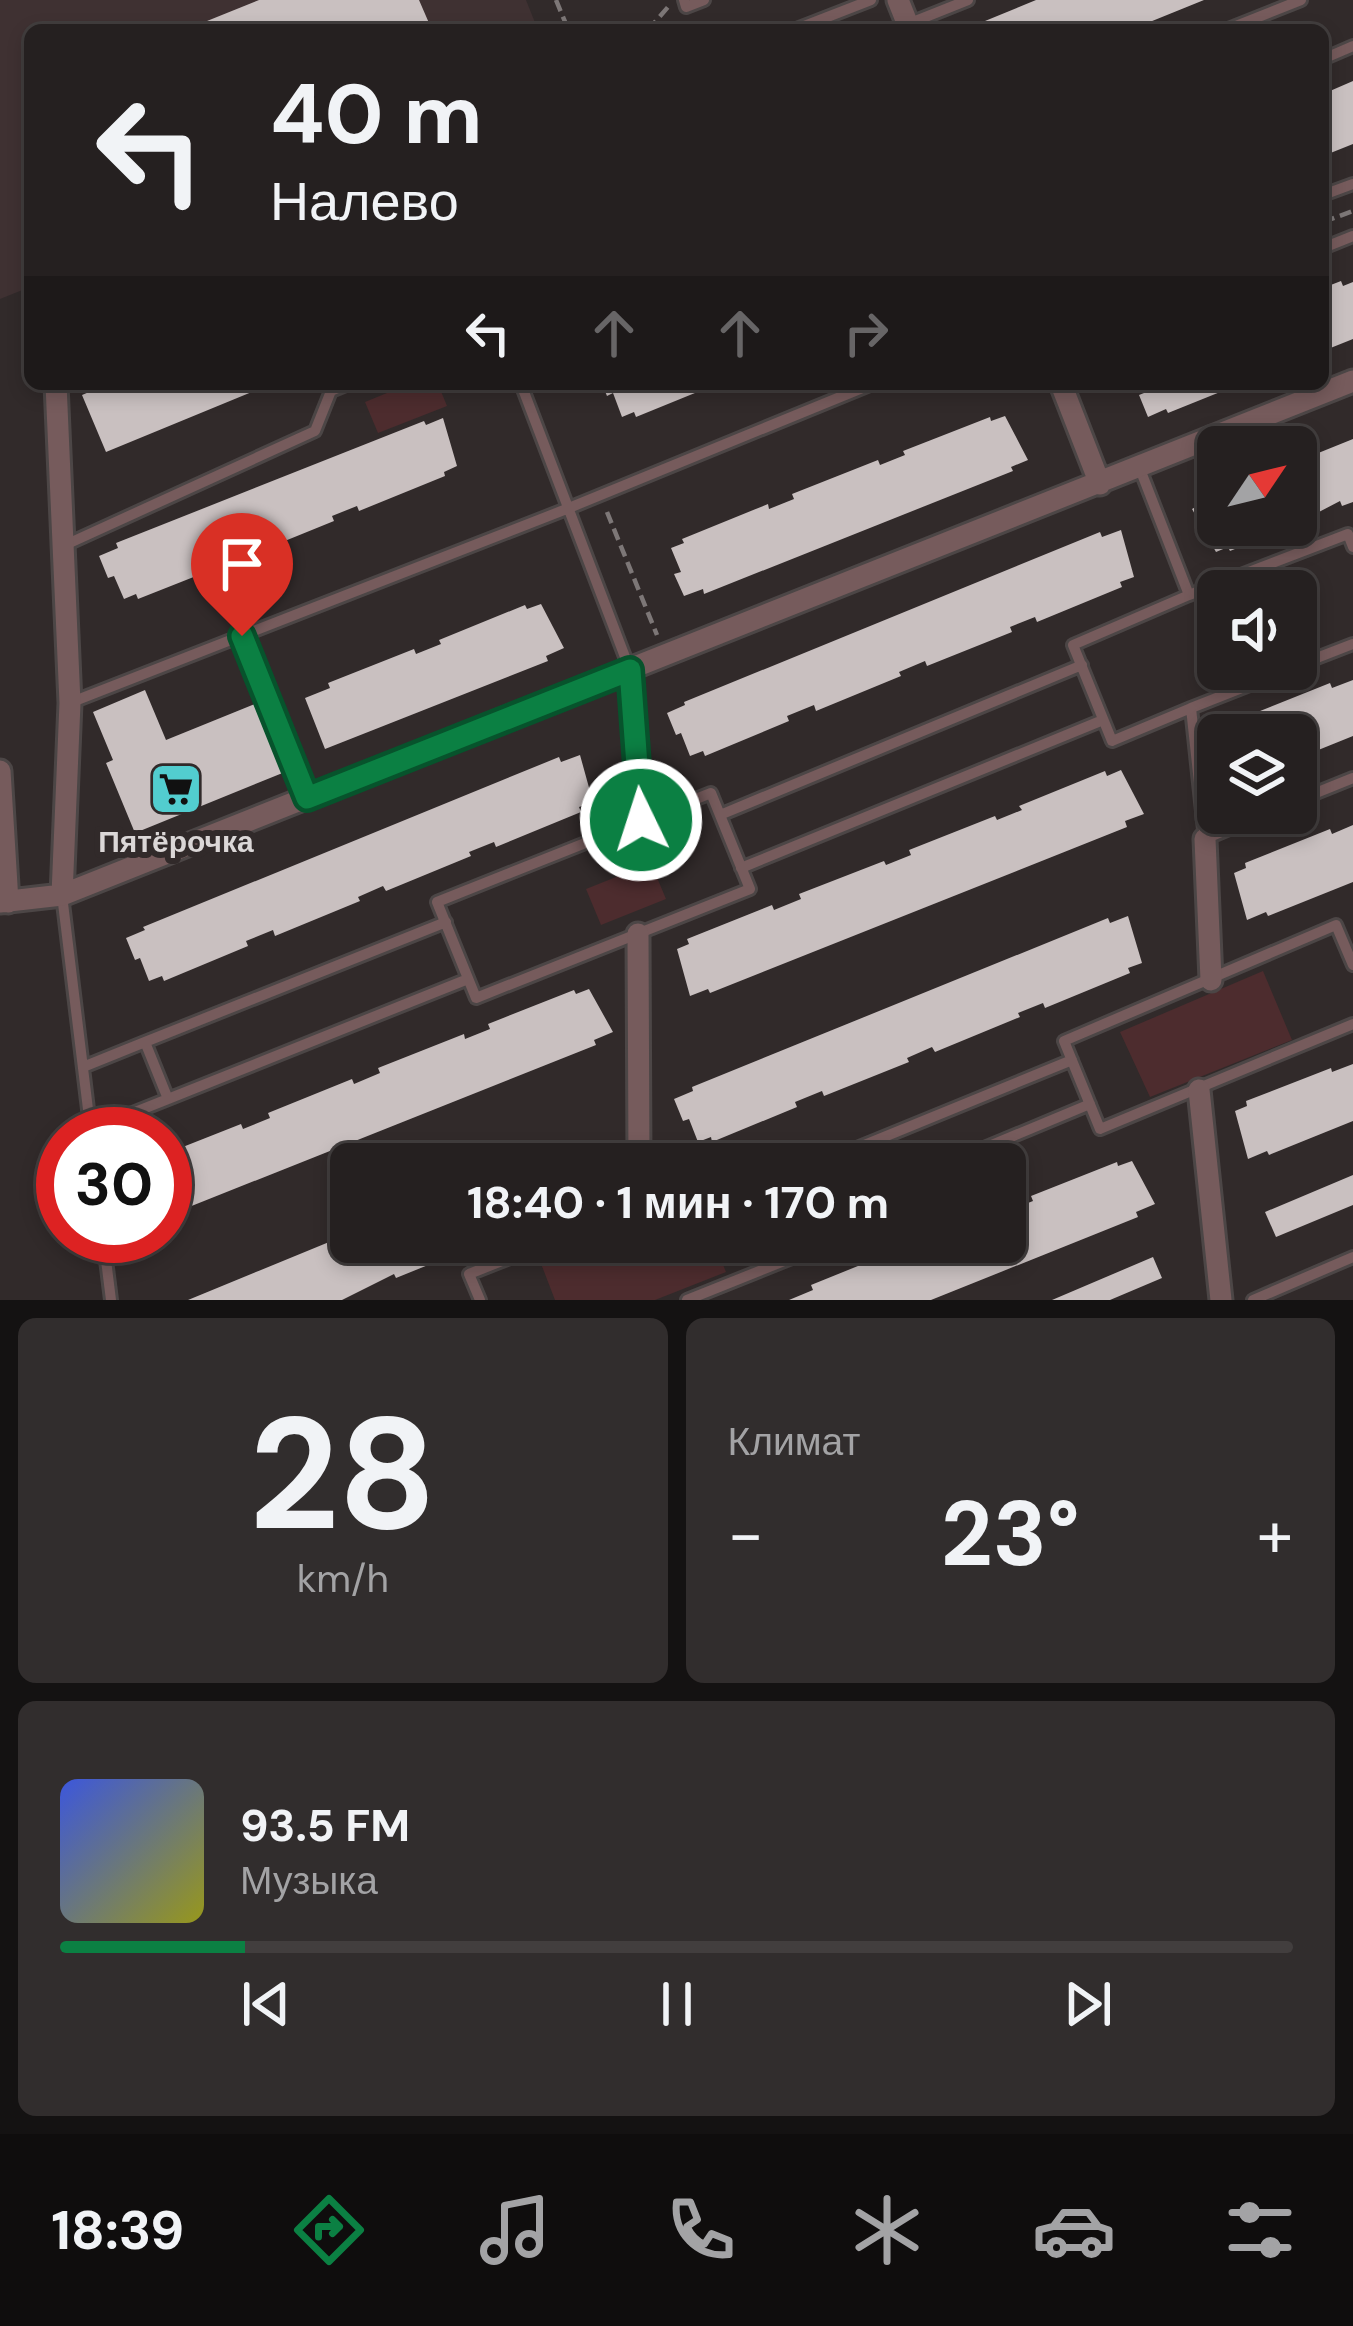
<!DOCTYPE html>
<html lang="ru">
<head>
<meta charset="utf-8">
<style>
  body { margin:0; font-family:"DM Sans",sans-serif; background:#312d2d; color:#f1f3f6; height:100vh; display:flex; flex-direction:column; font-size:45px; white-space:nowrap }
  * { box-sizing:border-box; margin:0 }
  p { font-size:39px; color:#a3a3a5 }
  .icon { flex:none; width:66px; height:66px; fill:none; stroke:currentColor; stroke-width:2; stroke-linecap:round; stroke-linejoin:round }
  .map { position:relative; height:1300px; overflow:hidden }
  .sheet { display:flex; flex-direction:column; gap:18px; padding:18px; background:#141212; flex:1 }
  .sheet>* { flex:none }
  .top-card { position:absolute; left:24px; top:24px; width:1305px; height:366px; border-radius:18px; box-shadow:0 6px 18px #0003,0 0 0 3px #423e3e; background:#252020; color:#f1f3f6; overflow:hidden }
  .needle { width:78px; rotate:55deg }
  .buttons { position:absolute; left:1197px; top:426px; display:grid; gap:24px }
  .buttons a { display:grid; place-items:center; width:120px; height:120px; border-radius:18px; background:#252020; box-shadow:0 6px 18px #0003,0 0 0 3px #423e3e; font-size:60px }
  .speed { position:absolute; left:36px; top:1107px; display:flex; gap:24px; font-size:60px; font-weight:700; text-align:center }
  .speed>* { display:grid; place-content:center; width:156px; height:156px; border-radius:50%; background:#252020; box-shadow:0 6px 18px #0003,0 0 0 3px #423e3e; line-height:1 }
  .speed .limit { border:18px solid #d22; background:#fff; color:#111 }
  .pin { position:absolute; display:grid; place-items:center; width:102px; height:102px; color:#fff; margin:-123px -51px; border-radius:50% 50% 50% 0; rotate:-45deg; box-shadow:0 0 12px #0007 }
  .pin .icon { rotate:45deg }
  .me { position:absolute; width:132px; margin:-66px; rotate:356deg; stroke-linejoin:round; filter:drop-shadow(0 0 9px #0008) }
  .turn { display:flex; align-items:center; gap:42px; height:252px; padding:0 48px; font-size:54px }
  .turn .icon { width:156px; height:156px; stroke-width:2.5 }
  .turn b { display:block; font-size:84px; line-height:102px }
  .lanes { display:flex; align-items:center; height:114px; padding:0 48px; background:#0003; justify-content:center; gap:60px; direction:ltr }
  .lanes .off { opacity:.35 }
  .big { font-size:90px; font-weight:700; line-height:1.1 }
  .sheet .widget { flex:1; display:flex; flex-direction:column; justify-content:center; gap:18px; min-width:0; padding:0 42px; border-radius:18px; background:#312d2d }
  .sheet .dial { align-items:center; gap:0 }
  .dial b { font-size:156px; line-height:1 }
  .song { display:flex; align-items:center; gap:36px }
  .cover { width:144px; height:144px; border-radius:18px; background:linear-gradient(135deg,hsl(230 70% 55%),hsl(60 70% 35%)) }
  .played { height:12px; border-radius:6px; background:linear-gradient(90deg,#0b8043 15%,#423e3e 15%) }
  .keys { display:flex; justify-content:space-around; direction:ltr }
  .heat { display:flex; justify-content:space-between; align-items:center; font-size:66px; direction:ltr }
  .sheet .tiles { flex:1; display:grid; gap:18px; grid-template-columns:1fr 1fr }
  .widget:last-child { grid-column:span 2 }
  .trip { position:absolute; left:330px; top:1143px; width:696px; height:120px; border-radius:18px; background:#252020; box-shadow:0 6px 18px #0003,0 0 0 3px #423e3e; font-weight:700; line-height:120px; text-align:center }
  .dock { display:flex; height:192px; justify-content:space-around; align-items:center; background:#0f0d0d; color:#a3a3a5 }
  .dock .icon { width:84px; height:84px }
  .dock .selected { color:#0b8043 }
  .dock b { font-size:54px; color:#f1f3f6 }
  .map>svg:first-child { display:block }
</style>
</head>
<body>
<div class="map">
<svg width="1353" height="1300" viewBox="0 0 1353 1300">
  <rect width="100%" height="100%" fill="#312a2a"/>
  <path fill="#3f3132" d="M0,0H526L538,30H30V287L0,299Z"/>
  <path fill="#4d2c2e" d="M409,384H438L447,406L378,433L365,402Z
    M651,863L666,899L601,925L586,889Z
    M1263,971L1292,1040L1150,1097L1120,1032Z
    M587,1242H714L726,1272L655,1300H555L540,1261Z"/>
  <path fill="#c9c0c0" d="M259,0H419L432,30H211L207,21Z
    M1036,0H1204L1130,30H989L985,21Z
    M1353,81V144L1323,156V94Z
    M1341,281L1343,286L1353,282V339L1323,351V288Z
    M108,384H271L106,452L82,395Z
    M602,384H717L636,417L634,412L622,417L613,393L607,396Z
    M1140,384H1240L1168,413L1166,409L1148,417L1139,395L1144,393Z
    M1005,416L1028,460L1011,467L1013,471L704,594L703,589L684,596L674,574L681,572L671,548L684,543L682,539L768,504L769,509L794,499L792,494L878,460L880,465L905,455L903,451L990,417L991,421Z
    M443,418L457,466L444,472L445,476L359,511L357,506L332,516L334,521L248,556L246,551L222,560L224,565L138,599L136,594L124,599L114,576L108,578L99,556L118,548L116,543L424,421L426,425Z
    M1353,439V502L1342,506L1340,501L1296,524V462Z
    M1218,494V525H1294L1230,551L1228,547L1216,552L1192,509Z
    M1121,530L1134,577L1120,582L1122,587L1037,622L1035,617L1010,627L1012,632L927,666L925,661L899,672L901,676L816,711L814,705L787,716L789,721L705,756L703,751L690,756L681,733L676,735L667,713L685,705L684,702L1100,532L1102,537Z
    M541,604L564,648L546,656L548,661L325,749L305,698L330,688L328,683L414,649L416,654L441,644L439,640L525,605L527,609Z
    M1353,680V736L1296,759V735H1238L1234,727L1247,722L1245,717L1330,683L1332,688Z
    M145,690L166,740L257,703L285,772L135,833L106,763L113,760L93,712Z
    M580,755L593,802L579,807L581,812L496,847L494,842L469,852L471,856L386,891L383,886L358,897L360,901L275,936L273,930L246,941L248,946L164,981L162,976L149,981L140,958L135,960L126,938L145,930L143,927L559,757L561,762Z
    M1121,770L1144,814L1125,821L1127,827L710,993L708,989L690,996L677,949L689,944L687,939L772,905L774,910L801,899L799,894L884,861L886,865L911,855L909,850L995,816L997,820L1022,810L1019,806L1105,771L1107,776Z
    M1353,825V882L1268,916L1266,912L1247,920L1234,873L1246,868L1245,863L1330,829L1332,834Z
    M1128,916L1142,963L1128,968L1130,973L1045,1008L1043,1003L1018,1013L1020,1017L935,1052L932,1047L907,1058L909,1062L824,1096L822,1091L795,1102L797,1107L712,1142L711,1137L698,1142L689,1119L683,1121L674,1099L693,1091L692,1087L1108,918L1110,923Z
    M589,989L613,1032L594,1040L596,1045L179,1211L177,1207L165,1212V1154L241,1124L243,1129L270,1118L268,1113L352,1079L354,1084L380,1073L378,1068L464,1034L465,1039L490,1029L488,1024L574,990L576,994Z
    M1353,1064V1121L1269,1155L1267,1151L1248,1159L1235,1111L1247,1106L1246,1101L1331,1068L1332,1072Z
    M590,1142L599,1164H521L569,1144L572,1150Z
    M1132,1161L1155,1204L1136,1212L1138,1217L931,1300H789L813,1290L811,1285L895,1251L897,1256L923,1245L921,1242H1005V1212L1033,1201L1031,1196L1117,1162L1118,1166Z
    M1353,1175V1205L1276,1237L1265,1212Z
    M351,1233V1242H485L396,1278L394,1274L342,1300H188Z
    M1153,1257L1162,1278L1110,1300H1052Z"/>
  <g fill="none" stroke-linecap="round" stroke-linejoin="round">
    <g stroke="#4c4646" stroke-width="16">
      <path id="service" d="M684,0L686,7L704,0
        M908,24L968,0
        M794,30L871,0
        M1226,30L1301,0
        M1323,59L1353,46
        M1323,195L1353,184
        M1323,248L1353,236
        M521,384L630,670
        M1140,469L1189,595L1348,534L1353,547
        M63,546L315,431L331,391L348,384
        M1189,595L1073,645L1112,741L1191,708
        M242,636L307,798
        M1296,666L1353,644
        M72,702L569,508L872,384
        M711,793L750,889L476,998L437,902Z
        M1296,801L1353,778
        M1267,813L1205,839L1191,708L1290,669
        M720,815L1082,665
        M741,868L1103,720
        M62,895L91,1134
        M446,922L145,1042L168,1099L468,979
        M1353,965L1336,925L1064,1041L1100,1129L1353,1024
        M83,1067L145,1042
        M90,1130L168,1099
        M748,1164L772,1155L776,1164
        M818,1164L1072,1060
        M946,1164L1090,1104
        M103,1236L111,1300
        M480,1300L469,1274L550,1242
        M687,1300L809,1251L806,1242
        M1253,1300L1353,1257"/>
    </g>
    <g stroke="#4c4646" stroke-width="27">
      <path id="minor" d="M898,0L910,30
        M56,384L70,703L62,895
        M1061,384L1100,484
        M630,670L641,821
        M0,771L8,902
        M1205,839L1211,980
        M0,902L62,895L1353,381
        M638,934L639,1164
        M1199,1090L1221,1300"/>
    </g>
    <path stroke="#7d7777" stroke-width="4.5" stroke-dasharray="12 6" stroke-linecap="butt" d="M556,0L568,29L564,30
      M648,30L668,7
      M1323,222L1353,211
      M607,512L657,635"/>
    <use href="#service" stroke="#765b5c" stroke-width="10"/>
    <use href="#minor" stroke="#765b5c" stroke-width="21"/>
  </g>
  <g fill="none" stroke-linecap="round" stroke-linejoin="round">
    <g stroke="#07532c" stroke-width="30">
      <path id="route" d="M242,636L307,798L630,670L641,820"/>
    </g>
    <use href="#route" stroke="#0b8043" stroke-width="21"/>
  </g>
  <defs>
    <g id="supermarket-square" transform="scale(2.7)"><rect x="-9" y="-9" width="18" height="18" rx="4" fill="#52cdcf" stroke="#312a2a"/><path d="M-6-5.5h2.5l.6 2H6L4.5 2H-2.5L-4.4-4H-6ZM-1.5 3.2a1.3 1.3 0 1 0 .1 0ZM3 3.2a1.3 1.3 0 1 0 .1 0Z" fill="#111"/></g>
  </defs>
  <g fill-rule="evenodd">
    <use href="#supermarket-square" x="176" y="789"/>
  </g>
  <g text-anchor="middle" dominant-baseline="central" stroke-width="12" stroke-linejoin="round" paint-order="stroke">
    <g font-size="30" font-weight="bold" fill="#dbd7d7" stroke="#312a2a">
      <text x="176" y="841">Пятёрочка</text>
    </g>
  </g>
</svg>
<div class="buttons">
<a><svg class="needle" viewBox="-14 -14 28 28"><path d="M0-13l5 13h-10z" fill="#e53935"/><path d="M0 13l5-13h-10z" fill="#a3a3a5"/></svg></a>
<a><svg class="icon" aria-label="sound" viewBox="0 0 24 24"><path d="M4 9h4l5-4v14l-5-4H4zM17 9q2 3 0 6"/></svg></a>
<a><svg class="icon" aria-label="layers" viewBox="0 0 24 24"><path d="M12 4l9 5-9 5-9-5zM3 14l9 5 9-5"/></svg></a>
</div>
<div class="speed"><div class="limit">30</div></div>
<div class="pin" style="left:242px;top:636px;background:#d93025"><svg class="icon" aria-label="arrive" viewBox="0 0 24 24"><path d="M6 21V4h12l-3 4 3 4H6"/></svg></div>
<svg class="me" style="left:641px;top:820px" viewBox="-20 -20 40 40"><circle r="17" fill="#0b8043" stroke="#fff" stroke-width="3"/><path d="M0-11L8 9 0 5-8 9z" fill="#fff"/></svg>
<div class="trip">18:40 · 1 мин · 170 m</div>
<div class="top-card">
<div class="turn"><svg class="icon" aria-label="left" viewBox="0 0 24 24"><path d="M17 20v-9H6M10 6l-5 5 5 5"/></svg><div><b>40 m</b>Налево</div></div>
<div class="lanes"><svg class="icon" aria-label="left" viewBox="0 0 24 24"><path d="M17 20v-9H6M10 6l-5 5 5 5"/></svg><svg class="icon off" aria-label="ahead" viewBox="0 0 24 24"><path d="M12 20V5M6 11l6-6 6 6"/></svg><svg class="icon off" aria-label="ahead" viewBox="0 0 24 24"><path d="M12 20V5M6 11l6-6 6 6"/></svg><svg class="icon off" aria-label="right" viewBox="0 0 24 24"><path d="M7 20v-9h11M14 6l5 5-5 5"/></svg></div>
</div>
</div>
<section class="sheet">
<div class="tiles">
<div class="widget dial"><b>28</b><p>km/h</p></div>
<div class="widget"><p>Климат</p>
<div class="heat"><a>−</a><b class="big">23°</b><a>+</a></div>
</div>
<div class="widget">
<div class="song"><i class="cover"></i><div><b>93.5 FM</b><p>Музыка</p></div></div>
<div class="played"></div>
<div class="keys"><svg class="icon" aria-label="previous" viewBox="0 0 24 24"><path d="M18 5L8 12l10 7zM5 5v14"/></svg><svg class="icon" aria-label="pause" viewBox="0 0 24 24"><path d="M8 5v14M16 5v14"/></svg><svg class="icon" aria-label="next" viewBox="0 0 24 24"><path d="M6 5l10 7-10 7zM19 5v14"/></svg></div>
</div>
</div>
</section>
<nav class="dock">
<b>18:39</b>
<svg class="icon selected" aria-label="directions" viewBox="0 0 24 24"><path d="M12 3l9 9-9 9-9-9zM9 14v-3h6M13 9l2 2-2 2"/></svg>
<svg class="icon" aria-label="music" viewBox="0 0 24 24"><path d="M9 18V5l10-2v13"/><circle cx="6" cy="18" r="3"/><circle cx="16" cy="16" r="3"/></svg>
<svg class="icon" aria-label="phone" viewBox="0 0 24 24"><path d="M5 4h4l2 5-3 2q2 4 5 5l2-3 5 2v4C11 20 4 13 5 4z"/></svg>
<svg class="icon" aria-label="climate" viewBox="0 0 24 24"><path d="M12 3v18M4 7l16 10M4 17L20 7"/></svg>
<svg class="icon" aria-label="car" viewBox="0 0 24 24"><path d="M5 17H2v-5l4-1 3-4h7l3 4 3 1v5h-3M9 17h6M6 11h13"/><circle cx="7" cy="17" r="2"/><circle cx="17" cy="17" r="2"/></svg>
<svg class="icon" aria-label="filters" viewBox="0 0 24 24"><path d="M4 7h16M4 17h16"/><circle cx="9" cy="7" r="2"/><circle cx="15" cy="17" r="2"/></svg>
</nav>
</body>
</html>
